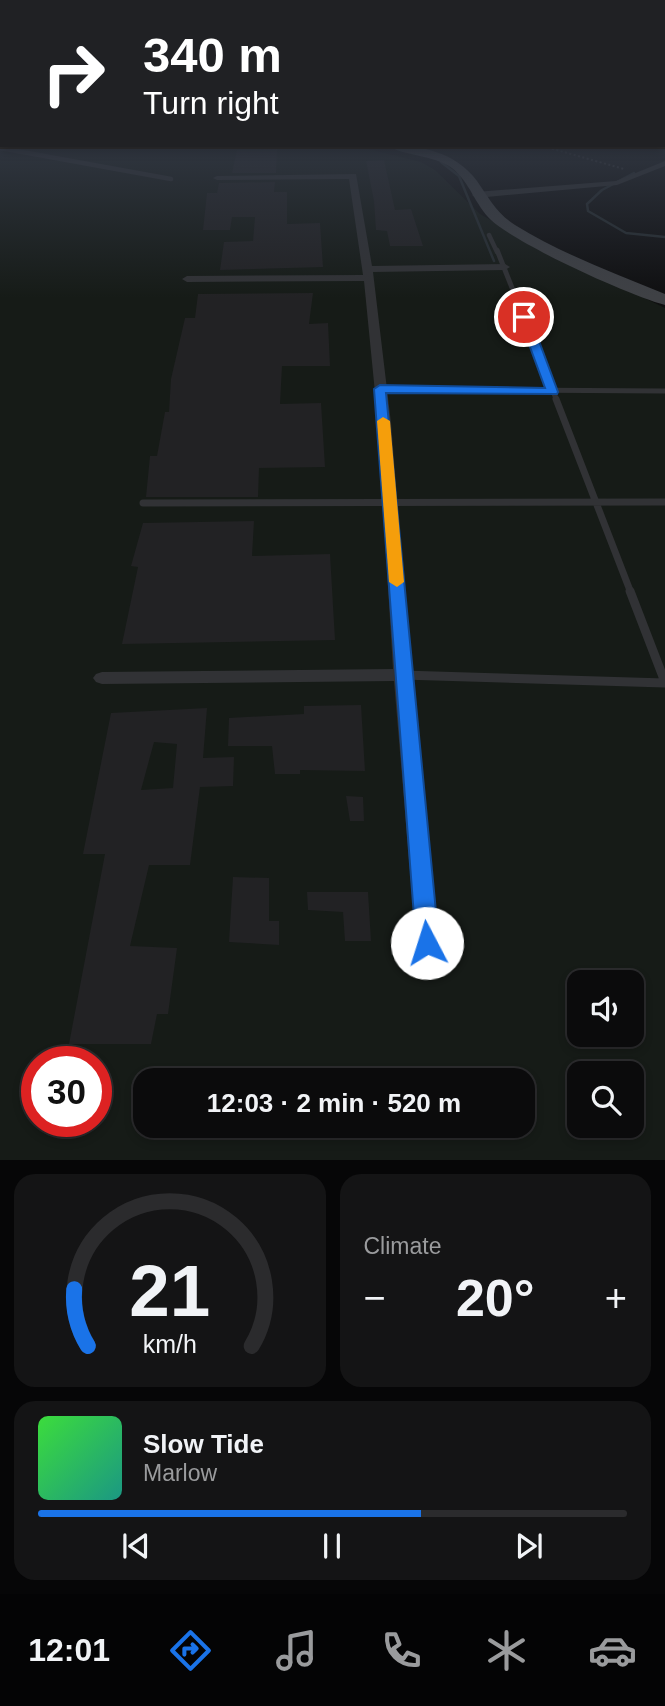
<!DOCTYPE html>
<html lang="en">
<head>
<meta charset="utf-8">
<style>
  body { margin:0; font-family:Helvetica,sans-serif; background:#141415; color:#f1f3f6; height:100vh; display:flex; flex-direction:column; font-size:26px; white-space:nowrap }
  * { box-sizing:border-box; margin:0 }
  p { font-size:23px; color:#9a9b9d }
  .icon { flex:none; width:38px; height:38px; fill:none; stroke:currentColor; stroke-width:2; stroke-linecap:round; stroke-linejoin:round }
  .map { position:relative; height:1160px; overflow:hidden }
  .details { display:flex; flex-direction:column; gap:14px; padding:14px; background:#060607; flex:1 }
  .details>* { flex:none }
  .banner { position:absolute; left:0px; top:0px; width:665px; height:147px; box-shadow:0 4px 10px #0003,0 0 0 2px #2b2b2d; background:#202124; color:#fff; overflow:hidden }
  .tools { position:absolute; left:567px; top:970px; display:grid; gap:14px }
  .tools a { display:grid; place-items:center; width:77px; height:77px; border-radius:14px; background:#0b0b0c; box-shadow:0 4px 10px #0003,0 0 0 2px #2b2b2d; font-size:35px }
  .speed { position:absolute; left:21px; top:1046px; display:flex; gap:14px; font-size:35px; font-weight:700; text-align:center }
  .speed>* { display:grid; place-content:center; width:91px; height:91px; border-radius:50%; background:#0b0b0c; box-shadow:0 4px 10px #0003,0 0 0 2px #2b2b2d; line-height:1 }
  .speed .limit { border:10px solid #d22; background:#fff; color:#111 }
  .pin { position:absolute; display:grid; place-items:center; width:60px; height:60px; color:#fff; margin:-30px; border:4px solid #fff; border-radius:50%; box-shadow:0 2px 7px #0007 }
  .me { position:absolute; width:77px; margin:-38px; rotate:355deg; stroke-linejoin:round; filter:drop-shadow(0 0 5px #0008) }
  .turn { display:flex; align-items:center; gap:24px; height:147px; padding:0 28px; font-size:32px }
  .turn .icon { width:91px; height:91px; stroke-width:2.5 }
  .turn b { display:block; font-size:49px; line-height:60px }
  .big { font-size:52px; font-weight:700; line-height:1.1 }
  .details .card { flex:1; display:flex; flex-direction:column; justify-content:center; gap:10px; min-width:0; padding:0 24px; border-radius:21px; background:#141415 }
  .details .dial { align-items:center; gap:0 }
  .dial svg { height:182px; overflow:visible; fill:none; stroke:#2b2b2d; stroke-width:7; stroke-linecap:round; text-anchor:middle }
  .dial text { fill:#f1f3f6; stroke:none }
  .song { display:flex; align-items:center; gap:21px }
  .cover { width:84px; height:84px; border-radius:10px; background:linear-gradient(135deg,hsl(120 70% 55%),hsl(170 70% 35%)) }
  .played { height:7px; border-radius:4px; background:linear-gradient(90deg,#1a73e8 65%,#2b2b2d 65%) }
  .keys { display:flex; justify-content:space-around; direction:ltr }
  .heat { display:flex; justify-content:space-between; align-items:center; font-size:38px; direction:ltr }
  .details .tiles { flex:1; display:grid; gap:14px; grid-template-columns:1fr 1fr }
  .card:last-child { grid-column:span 2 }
  .trip { position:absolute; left:133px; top:1068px; width:402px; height:70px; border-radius:21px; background:#0b0b0c; box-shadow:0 4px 10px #0003,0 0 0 2px #2b2b2d; font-weight:700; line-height:70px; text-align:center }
  .dock { display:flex; height:112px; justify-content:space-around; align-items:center; background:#040405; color:#9a9b9d }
  .dock .icon { width:49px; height:49px }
  .dock .selected { color:#1a73e8 }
  .dock b { font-size:32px; color:#f1f3f6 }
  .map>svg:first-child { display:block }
</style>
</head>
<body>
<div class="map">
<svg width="665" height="1160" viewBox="0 0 665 1160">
  <rect width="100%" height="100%" fill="#0f0f10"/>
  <path fill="#161b17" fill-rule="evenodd" d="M0,136L2,145H352L421,162L435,170L480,214L534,244L665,308V1160H0ZM579,982H632V1034H579ZM37,1062H96V1122H37ZM579,1073H632V1125H579ZM145,1080H523V1125H145Z"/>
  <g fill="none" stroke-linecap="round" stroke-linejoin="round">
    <path stroke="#272e32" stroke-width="2.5" d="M383,145L396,148
      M441,162L459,176L494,261
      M634,173L602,190L587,204L588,211L626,233L665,237"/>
  </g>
  <path fill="#222224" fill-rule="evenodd" d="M277,149L276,173H232L237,150Z
    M384,160L395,210L411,209L423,246H390L387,231L376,230L374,201L366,161Z
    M275,182L274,192H287V224L320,223L323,267L220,270L224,242L253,241L255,217H232L230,230H203L207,193H217L219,183Z
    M313,293L309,324L328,323L330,366H282L280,404L321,403L325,467L259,468L258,497H146L150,456H157L165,412H169L171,379L185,318H195L198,294Z
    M254,521L252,556L330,554L335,640L122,644L138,567L131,566L143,523Z
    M361,705L365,771L300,770V774H275L272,746H228L229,718L304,714V706Z
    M207,708L203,758L234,757L233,786L200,787L190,865H149L130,946L177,948L168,1014H157L151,1044H69L105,854H83L111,713ZM154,742L177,744L173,788L141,790Z
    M346,796L363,797L364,821H350Z
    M233,877L269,878V921H279V945L229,942Z
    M307,892H368L371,941H345L343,912L308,910Z"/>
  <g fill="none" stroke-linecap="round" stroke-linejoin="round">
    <path stroke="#37383c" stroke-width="2" stroke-dasharray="2 2.5" stroke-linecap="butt" d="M539,145L624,169
      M449,148L458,145"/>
    <path stroke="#313235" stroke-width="4.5" d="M0,148L171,179
      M489,235L497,252"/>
    <path stroke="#313235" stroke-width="5" d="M497,250L557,401
      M380,389L665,391"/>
    <path stroke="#313235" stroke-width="7" d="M556,399L631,593
      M143,503L665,502"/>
    <path stroke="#313235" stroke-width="9" d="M630,591L665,682
      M402,675L665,683"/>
    <path fill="#313235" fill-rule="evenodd" d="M665,161V166L617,185L476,198L472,195L476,192L616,181Z
      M356,174L372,266L505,264L510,267L505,270L373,272L391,423L414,707L438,943L435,950L427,953L419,950L416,943L394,681L102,684L96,682L93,678L96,674L102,672L393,669L378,423L364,281L187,282L182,279L187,276L363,275L349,179L217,180L213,178L217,176Z"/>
    <path fill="#3f4145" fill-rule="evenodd" d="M663,136H665V142H663Z
      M387,145C420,145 456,152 477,181C489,198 496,213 515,225C562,254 614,273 665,294V305C628,295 518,245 491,220C475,205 470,182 452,168C432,154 405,157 387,145Z"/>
  </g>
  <linearGradient id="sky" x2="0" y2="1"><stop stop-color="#080809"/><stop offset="0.46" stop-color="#313742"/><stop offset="1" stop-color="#313742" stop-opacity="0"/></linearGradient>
  <rect width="665" height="298" fill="url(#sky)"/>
  <path fill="#1a73e8" stroke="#114b97" stroke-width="2" d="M524,314L530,317L558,392L557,394L386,393L439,943L435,951L427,954L419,951L416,943L374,389L380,385L545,388L519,317Z"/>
  <path fill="#f59e0b" d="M383,417L390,421L404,582L397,587L389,582L377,421Z"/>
</svg>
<div class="tools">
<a><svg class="icon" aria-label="sound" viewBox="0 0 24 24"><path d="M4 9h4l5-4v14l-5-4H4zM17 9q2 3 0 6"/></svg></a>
<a><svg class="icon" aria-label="search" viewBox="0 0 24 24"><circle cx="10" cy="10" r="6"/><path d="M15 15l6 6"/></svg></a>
</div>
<div class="speed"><div class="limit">30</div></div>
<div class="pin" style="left:524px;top:317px;background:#d93025"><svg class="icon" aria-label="arrive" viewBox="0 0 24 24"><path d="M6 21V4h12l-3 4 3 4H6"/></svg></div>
<svg class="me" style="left:427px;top:943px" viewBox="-20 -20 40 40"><circle r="19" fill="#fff"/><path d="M0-13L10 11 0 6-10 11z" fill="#1a73e8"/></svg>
<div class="trip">12:03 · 2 min · 520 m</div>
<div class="banner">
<div class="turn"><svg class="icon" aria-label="right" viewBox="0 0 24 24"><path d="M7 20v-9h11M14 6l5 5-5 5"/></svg><div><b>340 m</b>Turn right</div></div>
</div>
</div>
<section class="details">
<div class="tiles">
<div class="card dial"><svg viewBox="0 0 100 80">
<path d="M14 69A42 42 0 1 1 86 69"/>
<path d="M14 69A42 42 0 0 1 8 44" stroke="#1a73e8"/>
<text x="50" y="56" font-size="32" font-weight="700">21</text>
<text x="50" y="72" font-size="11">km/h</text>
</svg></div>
<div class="card"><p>Climate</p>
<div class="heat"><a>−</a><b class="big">20°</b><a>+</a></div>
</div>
<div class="card">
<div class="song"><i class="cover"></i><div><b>Slow Tide</b><p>Marlow</p></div></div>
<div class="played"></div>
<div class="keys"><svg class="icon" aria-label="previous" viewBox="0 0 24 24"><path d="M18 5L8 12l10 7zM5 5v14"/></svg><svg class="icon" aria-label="pause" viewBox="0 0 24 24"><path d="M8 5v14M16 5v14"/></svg><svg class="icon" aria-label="next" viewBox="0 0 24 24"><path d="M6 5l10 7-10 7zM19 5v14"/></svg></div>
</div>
</div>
</section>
<nav class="dock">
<b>12:01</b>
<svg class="icon selected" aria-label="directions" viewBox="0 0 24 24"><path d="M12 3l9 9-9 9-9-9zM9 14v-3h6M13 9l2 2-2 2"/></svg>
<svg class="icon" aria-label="music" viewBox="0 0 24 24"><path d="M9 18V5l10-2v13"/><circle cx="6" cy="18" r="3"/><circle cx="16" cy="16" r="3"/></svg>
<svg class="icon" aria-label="phone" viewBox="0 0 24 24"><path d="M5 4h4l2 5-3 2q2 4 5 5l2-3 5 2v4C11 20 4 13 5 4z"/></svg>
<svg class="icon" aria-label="climate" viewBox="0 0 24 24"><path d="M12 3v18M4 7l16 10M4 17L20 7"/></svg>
<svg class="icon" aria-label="car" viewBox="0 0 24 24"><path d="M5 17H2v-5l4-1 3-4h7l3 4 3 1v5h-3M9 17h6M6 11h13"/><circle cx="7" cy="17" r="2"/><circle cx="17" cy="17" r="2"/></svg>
</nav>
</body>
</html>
